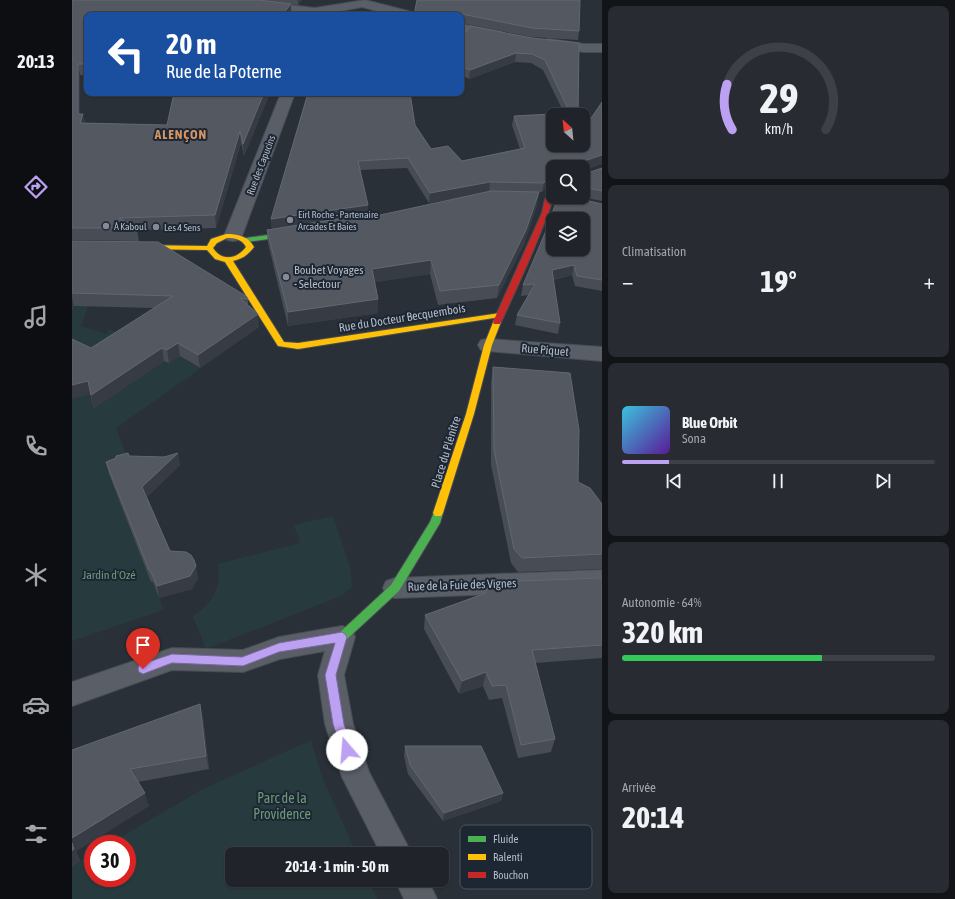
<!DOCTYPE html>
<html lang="fr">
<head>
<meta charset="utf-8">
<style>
  body { margin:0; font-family:"Asap Condensed",sans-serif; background:#282c32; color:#f1f3f6; height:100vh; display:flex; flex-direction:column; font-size:15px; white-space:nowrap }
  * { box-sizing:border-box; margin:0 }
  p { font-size:13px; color:#a2a4a8 }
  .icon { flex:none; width:22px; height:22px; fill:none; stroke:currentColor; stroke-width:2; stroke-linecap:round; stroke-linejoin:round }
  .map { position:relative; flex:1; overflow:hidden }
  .side { display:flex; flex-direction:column; gap:6px; padding:6px; background:#121417; width:353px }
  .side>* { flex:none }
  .hud { position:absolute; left:12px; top:12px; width:380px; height:84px; border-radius:8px; box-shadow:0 1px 3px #0004,0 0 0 1px #3d4147; background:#1a4fa0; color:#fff; overflow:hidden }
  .needle { width:26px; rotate:333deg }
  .fabs { position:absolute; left:474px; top:108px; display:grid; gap:8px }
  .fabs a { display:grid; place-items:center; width:44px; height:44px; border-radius:8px; background:#20242a; box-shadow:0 1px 3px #0004,0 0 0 1px #3d4147; font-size:20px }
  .speed { position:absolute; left:12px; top:835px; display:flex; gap:8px; font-size:20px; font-weight:700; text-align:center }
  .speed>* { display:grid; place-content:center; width:52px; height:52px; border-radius:50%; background:#20242a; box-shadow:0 1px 3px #0004,0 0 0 1px #3d4147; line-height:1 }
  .speed .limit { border:6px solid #d22; background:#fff; color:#111 }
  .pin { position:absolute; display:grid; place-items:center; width:34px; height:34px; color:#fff; margin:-41px -17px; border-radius:50% 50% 50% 0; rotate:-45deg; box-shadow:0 0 4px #0007 }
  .pin .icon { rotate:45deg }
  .me { position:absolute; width:44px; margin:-22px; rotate:342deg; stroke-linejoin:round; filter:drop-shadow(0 0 3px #0008) }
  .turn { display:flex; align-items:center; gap:14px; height:84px; padding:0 16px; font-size:18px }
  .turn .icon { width:52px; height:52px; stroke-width:2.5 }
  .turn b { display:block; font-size:28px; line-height:34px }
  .big { font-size:30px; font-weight:700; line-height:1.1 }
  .side .widget { flex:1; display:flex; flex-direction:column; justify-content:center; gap:6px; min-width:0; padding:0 14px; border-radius:8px; background:#282c32 }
  .side .dial { align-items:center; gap:0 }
  .dial svg { height:104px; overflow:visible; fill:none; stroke:#3d4147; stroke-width:7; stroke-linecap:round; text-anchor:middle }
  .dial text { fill:#f1f3f6; stroke:none }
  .song { display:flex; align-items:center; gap:12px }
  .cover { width:48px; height:48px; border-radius:6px; background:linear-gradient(135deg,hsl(190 70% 55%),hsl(270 70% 35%)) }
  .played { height:4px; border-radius:2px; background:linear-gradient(90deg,#bca0f2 15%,#3d4147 15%) }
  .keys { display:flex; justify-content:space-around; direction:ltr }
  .heat { display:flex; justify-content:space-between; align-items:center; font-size:22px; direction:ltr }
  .charge { height:6px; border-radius:3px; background:linear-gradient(90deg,#34c759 64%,#3d4147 0) }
  .trip { position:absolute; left:153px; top:847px; width:224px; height:40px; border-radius:8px; background:#20242a; box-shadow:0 1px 3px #0004,0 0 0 1px #3d4147; font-weight:700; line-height:40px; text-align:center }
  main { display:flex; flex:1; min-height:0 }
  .tabs { display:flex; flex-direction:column; width:72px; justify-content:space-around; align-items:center; background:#0d0e11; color:#a2a4a8 }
  .tabs .icon { width:28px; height:28px }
  .tabs .active { color:#bca0f2 }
  .tabs b { font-size:18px; color:#f1f3f6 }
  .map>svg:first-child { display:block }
</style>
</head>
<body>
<main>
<nav class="tabs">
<b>20:13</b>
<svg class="icon active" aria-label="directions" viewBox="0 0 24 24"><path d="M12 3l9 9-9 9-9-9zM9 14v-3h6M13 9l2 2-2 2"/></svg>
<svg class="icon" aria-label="music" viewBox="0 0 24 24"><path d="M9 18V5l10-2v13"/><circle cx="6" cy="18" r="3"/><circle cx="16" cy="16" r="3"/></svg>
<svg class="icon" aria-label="phone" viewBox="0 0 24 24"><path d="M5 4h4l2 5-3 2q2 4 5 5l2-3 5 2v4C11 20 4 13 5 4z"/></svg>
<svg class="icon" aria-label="climate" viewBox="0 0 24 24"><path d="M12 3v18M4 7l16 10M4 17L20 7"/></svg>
<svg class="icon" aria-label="car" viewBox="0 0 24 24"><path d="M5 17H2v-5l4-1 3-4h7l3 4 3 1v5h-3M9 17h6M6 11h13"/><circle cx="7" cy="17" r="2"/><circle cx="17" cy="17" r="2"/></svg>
<svg class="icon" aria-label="filters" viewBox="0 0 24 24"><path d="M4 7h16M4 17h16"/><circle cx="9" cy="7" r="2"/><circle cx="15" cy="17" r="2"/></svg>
</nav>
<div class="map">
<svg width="530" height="899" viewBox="0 0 530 899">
  <rect width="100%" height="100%" fill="#2a3038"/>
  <path fill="#273a3e" d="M5,297L19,298L9,326L34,334L36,330L65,334L92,361L97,363L108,356L128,369L44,428L59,468L42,486L92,610L0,641V309Z
    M261,516L279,570L280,587L269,596L134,649L121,617C140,602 150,589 146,564L228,543L222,525Z
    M239,740L250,777L285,854H160V880H296L305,899H0V866L21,853V878H55V844H37L129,790Z"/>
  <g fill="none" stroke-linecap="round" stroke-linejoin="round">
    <g stroke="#484c55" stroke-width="2">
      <path id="street" d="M137,0H174L243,8L293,0L340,12L341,15H320L290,7L247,15H236L143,4L139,3Z
        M389,24L430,32L432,35L430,38L425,39L389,32Z
        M477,39L512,44H530V52H512L472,46L470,43L472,40Z
        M209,93H223L170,236L167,240L161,241L155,240L152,236Z
        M416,339L530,347V361L416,351L409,350L406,345L409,340Z
        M530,570V590L323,598L314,595L311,588L314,581L323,578Z
        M270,626L279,629L283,637L272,675L281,724L297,772L340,854H309L270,777L253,724L246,675L253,651L208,659L171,672L100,670L0,706V682L100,648L171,650L207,637Z
        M323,880H356L365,899H332Z"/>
    </g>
    <g stroke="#484c55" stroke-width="2">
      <path id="fast" d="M224,231H227V235L174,242L170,240L174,238Z
        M366,509L369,510L371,513L368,523L327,591L274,640L270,642L266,640L265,637L266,634L319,585L358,522L363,510Z"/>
    </g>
    <g stroke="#484c55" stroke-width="2">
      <path id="slow" d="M154,234C166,234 176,236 182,247C176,255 170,259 161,261L212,342L226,343L428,313L432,315L428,317L226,349L206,346L153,262L143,259L135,250L67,249L63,247L67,245L135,246L139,239ZM155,238C163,238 170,239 174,247C165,259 150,262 141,248L145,243Z
        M422,320H428L429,322L420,345L402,414L371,513L369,516H363L361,513L394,414L412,345Z"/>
    </g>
    <g stroke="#484c55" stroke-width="2">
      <path id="jam" d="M481,190C481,204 474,218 469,231C457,262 443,292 429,322L428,324H422L421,322L470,213L473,199L479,191Z"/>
    </g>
    <use href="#street" fill="#5a5e66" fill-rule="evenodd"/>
    <use href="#fast" fill="#4caf50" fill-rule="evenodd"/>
    <use href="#slow" fill="#ffc107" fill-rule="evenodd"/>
    <use href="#jam" fill="#c62828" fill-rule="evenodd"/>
  </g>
  <path fill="#474c55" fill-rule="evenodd" d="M3,0H230L226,5L219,4V14L15,15V75H8V114L13,123L95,125L102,93H198L172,156L169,143L144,228L65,230L67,241L0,240V1Z
    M345,0L507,31L506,40L459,37L389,23V15Z
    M398,26L460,38L507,43L506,115H481V145H511V130L530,102V164L512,170V174L530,168V201L510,197H511V167H481V186L474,187L470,192H467L465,205L452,244L425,298L366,305L358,274L303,282L306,299V313L216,326L196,243L195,230L200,229L199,219L236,93H338L343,125L359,149L376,146L390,161L448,149L440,125L442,116L492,113L471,70L459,63L443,62L397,79L389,75V33L394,32ZM335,168L357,203L417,192L299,217L298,214L295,215L296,205L288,170Z
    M530,204V291L503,286L500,275L481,280L488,323L486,334L443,325L445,315L457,295L449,296L451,285Z
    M0,241L176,299V306L187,327L128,368L108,356L97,363L92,361L22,408L18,394L19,348L82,308L2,306L0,310Z
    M421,367L506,482L530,504V569L446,572L439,563L419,465V382Z
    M57,456L108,465L75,497L98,551L126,578L120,589L87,598L81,582H79L37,474L34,462Z
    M530,578V658L463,663L483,739L479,752L446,758L430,698L417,700L411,686L387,694L352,629L353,615L413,593L414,589Z
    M131,717L137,769L66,782L77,806L4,851L8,861L0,866V750Z
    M333,746L431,793L429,801L371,821L336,774L332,756Z"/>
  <path fill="#373c44" d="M226,0H230L226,5Z
    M219,4V15H210Z
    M390,14L389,23V15H388Z
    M444,53L443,62L397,79L398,70Z
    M6,64L8,75V126L6,114Z
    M192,93H198L172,156L171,144Z
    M11,114L14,126L8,123Z
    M168,131L169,143L144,228L143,215Z
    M530,155V164L511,171L512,161Z
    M481,176V186L474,187L470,192L472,183L475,177Z
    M418,182L417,192L357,203L358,193Z
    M467,192L465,205L452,244L425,298L427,285Z
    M296,205L295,215L200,229L199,219Z
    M359,260L358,274L299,283L300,269Z
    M502,265L500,275L478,280L480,270Z
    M0,298L2,306L0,310Z
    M306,299V313L216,326V312Z
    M186,314L187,327L128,368L126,355Z
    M106,343L108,356L97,363L95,350Z
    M90,348L92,361L22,408L19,395Z
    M16,381L19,394L0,399V385Z
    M106,453L108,465L73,499L70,487Z
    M124,566L126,578L120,589L87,598L85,586Z
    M414,672L411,686L387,694L390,681Z
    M128,704L131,717L137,769L134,756Z
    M73,793L77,806L4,851L8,861L0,866V838Z
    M431,793L429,801L371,821L372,813Z"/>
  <path fill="#535861" stroke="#626872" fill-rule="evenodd" d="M3,0H187L219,4L210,15H15V64H6V114H11L8,123L95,125L102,93H192L171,144L168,131L143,215L47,218L65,228H0V1Z
    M345,0H508L507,31L460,28L390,14L388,15H342Z
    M312,13L322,15H312Z
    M398,26L460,38L507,43L506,115H481V145H511V130L530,102V155L512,161V174L530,168V191L511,187V167H481V176L475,177L472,183L418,182L358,193L336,158L286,161L296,205L199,219L236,93H338L343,125L359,149L376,146L390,161L453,148L442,116L498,113L473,60L460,54L444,53L398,70L389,66V33L394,32Z
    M419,191L467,192L454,230L427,285L368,291L359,260L300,269L306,299L216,312L195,230L298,214L299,217Z
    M486,197L505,198L530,204V280L505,276L502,265L480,270L488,323L445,315L463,284L451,285L473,233ZM481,219H511V249H481Z
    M0,241L86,242L174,296L176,299L168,298L186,314L126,355L106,343L95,350L90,348L19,395L16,381L0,385V339L19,348L101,296L0,293Z
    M421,367L498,373L507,430L506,482L518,488L530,504V554L450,558L442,549L422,450Z
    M56,453L57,456L92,457L106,453L70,487L98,551L114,552L119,555L122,560L124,566L118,576L85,586L78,570H77L34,462L44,458V456Z
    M530,578V645L460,650L483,739L449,745L434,685L420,686L414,672L390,681L353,615L414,593V589L427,588L447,581Z
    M128,704L134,756L58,769L73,793L0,838V750Z
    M333,746H409L431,793L372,813L338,765Z
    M0,843L2,849L0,851Z"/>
  <path fill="#bca0f2" stroke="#7a689d" d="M270,632L273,634L275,637L264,675L272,724L281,750L280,754L275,756L271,754L261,724L253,675L263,643L207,652L171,666L100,663L71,674L67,672L66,669L67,665L100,654L170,657L207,643Z"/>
  <g fill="#848b96" stroke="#1d2633" stroke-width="1.5">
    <circle cx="218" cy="220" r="4"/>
    <circle cx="34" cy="226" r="4"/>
    <circle cx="84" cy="227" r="4"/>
    <circle cx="214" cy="277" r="4"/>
  </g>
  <g text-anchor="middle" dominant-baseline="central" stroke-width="4" stroke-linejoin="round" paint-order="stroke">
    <g font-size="10" fill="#b4bcc9" stroke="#1d2633">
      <text transform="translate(189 165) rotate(-69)">Rue des Capucins</text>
    </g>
    <g font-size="10" fill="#b4bcc9" stroke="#1d2633" text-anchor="start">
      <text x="226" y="214">Eirl Roche - Partenaire<tspan x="226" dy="12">Arcades Et Baies</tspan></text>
      <text x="42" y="226">À Kaboul</text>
      <text x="92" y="227">Les 4 Sens</text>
    </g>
    <g font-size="12" fill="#b4bcc9" stroke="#1d2633" text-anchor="start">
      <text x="222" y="270">Boubet Voyages<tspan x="222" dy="14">- Selectour</tspan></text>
    </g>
    <g font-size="12" fill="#b4bcc9" stroke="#1d2633">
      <text transform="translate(330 318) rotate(-9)">Rue du Docteur Becquembois</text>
      <text transform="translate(473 350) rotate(5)">Rue Piquet</text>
      <text transform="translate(374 452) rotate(-73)">Place du Plénître</text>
      <text transform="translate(390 585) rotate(-2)">Rue de la Fuie des Vignes</text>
    </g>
    <g font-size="12" fill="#6b9a76" stroke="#1d2633">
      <text x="37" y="575">Jardin d'Ozé</text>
    </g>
    <g font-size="13" font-weight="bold" letter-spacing="1" fill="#d59563" stroke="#1d2633">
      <text x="109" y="134">ALENÇON</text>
    </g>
    <g font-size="14" fill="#6b9a76" stroke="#1d2633">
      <text x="210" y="798">Parc de la<tspan x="210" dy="16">Providence</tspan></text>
    </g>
  </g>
  <rect x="388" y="825" width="132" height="64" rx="6" fill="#1d2633" stroke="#4a5360" stroke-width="1"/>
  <rect x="396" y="836" width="18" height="6" fill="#4caf50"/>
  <rect x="396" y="854" width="18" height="6" fill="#ffc107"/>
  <rect x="396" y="872" width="18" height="6" fill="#c62828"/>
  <g font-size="11" fill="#b4bcc9">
    <text x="421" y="843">Fluide</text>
    <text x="421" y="861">Ralenti</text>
    <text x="421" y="879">Bouchon</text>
  </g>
</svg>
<div class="fabs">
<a><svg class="needle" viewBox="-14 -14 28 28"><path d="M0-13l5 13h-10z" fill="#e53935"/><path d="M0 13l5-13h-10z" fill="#a2a4a8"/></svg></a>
<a><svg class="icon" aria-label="search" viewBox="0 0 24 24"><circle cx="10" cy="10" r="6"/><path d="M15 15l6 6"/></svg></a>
<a><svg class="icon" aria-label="layers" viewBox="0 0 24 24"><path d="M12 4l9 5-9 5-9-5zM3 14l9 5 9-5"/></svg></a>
</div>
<div class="speed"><div class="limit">30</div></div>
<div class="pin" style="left:71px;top:669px;background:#d93025"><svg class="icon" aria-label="arrive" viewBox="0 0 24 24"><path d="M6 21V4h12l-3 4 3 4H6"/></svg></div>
<svg class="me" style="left:275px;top:750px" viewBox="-20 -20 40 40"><circle r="19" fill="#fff"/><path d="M0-13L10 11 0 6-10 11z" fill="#bca0f2"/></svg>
<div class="trip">20:14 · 1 min · 50 m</div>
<div class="hud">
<div class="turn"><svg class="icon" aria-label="left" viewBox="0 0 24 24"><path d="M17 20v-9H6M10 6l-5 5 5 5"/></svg><div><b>20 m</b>Rue de la Poterne</div></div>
</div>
</div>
<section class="side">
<div class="widget dial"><svg viewBox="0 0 100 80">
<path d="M14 69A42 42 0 1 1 86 69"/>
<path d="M14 69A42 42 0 0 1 10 34" stroke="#bca0f2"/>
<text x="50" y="56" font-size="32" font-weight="700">29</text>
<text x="50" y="72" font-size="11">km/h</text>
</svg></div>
<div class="widget"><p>Climatisation</p>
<div class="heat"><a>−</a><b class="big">19°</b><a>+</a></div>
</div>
<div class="widget">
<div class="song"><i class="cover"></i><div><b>Blue Orbit</b><p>Sona</p></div></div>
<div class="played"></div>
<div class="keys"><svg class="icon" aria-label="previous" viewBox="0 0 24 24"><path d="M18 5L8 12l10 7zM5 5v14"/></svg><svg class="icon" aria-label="pause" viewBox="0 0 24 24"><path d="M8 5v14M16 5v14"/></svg><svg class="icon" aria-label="next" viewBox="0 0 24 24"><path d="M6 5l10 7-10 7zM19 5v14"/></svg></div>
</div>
<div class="widget"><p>Autonomie · 64%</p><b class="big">320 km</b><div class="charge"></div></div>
<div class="widget"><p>Arrivée</p><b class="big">20:14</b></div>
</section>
</main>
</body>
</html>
